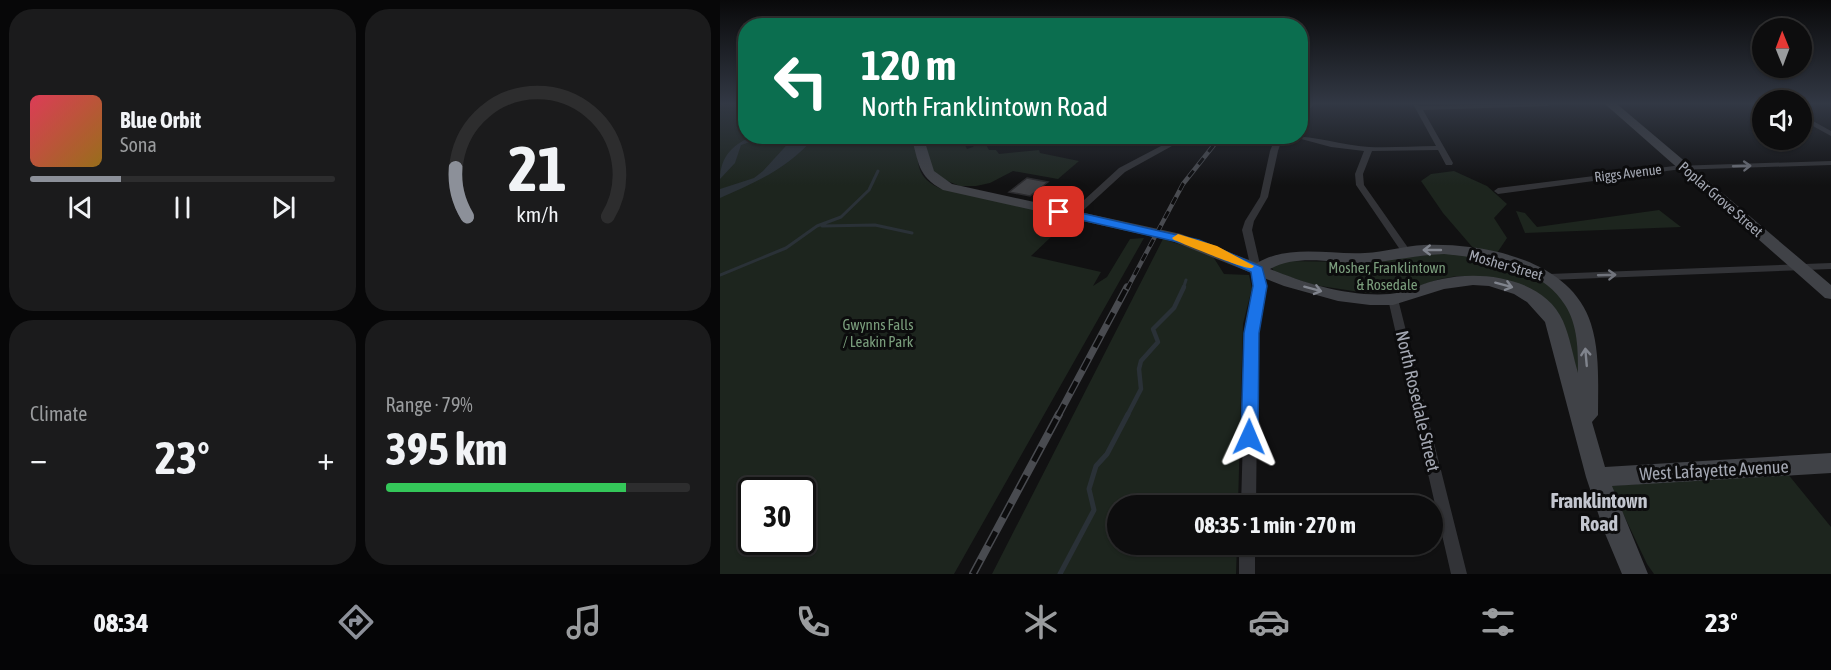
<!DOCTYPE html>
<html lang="en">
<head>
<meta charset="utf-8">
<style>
  body { margin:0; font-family:"Asap Condensed",sans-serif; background:#1b1b1c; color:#f1f3f6; height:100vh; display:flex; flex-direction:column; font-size:22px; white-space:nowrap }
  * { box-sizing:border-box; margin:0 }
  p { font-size:20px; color:#9a9c9e }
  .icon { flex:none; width:33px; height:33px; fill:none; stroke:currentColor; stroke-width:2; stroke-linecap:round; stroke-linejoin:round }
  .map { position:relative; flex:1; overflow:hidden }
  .side { display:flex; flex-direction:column; gap:9px; padding:9px; background:#070708; width:720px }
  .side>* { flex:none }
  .banner { position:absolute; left:18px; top:18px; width:570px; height:126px; border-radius:24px; box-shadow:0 2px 4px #0004,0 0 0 2px #2d2d2e; background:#0b6e4f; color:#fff; overflow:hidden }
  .needle { width:39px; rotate:359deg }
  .tools { position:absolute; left:1032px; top:18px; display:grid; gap:12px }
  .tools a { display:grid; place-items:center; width:60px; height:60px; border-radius:50%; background:#0d0d0e; box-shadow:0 2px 4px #0004,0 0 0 2px #2d2d2e; font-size:30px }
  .speed { position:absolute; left:18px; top:477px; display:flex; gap:12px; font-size:30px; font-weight:700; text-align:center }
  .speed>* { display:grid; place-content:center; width:78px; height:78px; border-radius:50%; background:#0d0d0e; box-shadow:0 2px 4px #0004,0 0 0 2px #2d2d2e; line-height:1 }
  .speed .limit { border:3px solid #111; border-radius:9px; background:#fff; color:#111 }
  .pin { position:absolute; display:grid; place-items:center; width:51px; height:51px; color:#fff; margin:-26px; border-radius:12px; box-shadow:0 3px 9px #0006 }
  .me { position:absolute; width:66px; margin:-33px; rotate:1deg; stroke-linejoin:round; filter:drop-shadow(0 0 4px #0008) }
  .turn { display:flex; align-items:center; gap:21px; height:126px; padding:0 24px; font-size:27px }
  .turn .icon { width:78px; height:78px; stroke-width:2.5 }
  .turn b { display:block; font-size:42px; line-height:51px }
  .big { font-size:45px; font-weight:700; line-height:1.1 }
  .side .card { flex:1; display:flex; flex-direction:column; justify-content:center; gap:9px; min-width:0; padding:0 21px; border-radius:24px; background:#1b1b1c }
  .side .dial { align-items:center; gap:0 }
  .dial svg { height:156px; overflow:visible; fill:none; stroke:#2d2d2e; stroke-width:7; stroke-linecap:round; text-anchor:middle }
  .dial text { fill:#f1f3f6; stroke:none }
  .song { display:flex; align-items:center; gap:18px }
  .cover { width:72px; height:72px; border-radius:9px; background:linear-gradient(135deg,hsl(350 70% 55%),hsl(40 70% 35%)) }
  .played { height:6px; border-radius:3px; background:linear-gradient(90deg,#8c9099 30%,#2d2d2e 30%) }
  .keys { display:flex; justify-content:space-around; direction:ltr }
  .heat { display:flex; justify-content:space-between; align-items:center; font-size:33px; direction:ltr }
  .charge { height:9px; border-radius:4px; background:linear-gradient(90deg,#34c759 79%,#2d2d2e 0) }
  .side .tiles { flex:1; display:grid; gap:9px; grid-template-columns:repeat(2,1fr) }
  .trip { position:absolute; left:387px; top:495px; width:336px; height:60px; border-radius:30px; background:#0d0d0e; box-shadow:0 2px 4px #0004,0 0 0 2px #2d2d2e; font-weight:700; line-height:60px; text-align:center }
  .tabs { display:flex; height:96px; justify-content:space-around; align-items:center; background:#050506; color:#9a9c9e }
  .tabs .icon { width:42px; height:42px }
  .tabs .on { color:#8c9099 }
  .tabs b { font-size:27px; color:#f1f3f6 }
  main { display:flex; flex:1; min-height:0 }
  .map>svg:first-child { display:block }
</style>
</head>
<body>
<main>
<section class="side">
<div class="tiles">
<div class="card">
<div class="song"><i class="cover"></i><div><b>Blue Orbit</b><p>Sona</p></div></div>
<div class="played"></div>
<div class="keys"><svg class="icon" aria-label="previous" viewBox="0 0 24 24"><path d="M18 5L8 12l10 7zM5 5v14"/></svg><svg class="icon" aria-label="pause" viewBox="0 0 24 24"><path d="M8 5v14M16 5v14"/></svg><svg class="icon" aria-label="next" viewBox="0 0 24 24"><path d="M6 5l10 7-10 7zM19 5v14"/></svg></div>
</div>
<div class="card dial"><svg viewBox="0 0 100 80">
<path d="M14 69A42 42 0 1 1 86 69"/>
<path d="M14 69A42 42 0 0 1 8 44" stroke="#8c9099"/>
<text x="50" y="56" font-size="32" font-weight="700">21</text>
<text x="50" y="72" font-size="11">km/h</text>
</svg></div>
<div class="card"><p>Climate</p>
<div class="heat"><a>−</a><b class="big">23°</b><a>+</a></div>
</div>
<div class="card"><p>Range · 79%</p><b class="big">395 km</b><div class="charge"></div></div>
</div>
</section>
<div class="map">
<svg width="1111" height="574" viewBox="0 0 1111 574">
  <rect width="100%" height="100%" fill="#111112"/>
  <path fill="#1d251e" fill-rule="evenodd" d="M0,104H25L26,136L192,137C203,160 190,173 219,188L352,217L311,256L381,272L373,286L387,277L410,239L424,238L234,574H0ZM32,490H82V542H32Z
    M203,137H241L247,149L253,147L255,144L265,143L269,150H276L279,154L319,150L320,153L359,161L338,179L293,171L270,183L256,186H240L222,179L212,171Z
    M734,171L767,186L787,204L774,218L787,238L777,253L754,249L723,213L701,181L711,174Z
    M939,210L961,227L805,233L796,211L805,213L817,227Z
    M443,239L492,255L504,274L529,275L532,288L523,324L518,505L398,506V544L517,545L516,574H272Z
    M724,253C774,259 847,270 856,331C859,348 858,365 859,382L839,322L769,277L737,276L720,279L681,292L646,293L594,285L555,272L551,267L565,261L633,262Z
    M1067,473L1111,527V574H934L927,564L890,486Z"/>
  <path fill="#2a3137" d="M35,136L45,137L21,145L15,163L0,179C0,157 14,142 35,136Z
    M74,137H95C67,169 38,181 0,198V189L34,178L43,171Z"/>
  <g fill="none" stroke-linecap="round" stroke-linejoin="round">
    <path stroke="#2a3137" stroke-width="3" d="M102,226L155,225L192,233
      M0,275L66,248L97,226L121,217L149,190L158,171
      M463,289L466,280"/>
    <path stroke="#2a3137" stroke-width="4.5" d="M407,416L421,389L419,369L421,361L438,342L433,329L454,308L464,287"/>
    <path stroke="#2a3137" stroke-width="5" d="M340,574L374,510L369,489L376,466L387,454L408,414"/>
  </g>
  <path fill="#404145" stroke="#2b2b2e" stroke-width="1.5" d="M307,178L328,182L310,196L289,192Z"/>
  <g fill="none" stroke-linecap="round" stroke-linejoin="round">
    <path fill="#323337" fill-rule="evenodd" d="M588,104H595L580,117V111Z
      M693,104L700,106L831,104L828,106L703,110L733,163L732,165H726L718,150L652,151L643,174L644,185L691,252L686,255L683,254L636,185L635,174L644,151L611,147L570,136C595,136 622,145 649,147C671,148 693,146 716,146Z
      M1082,115L1111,131V136L1082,120Z
      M271,136H280L277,138Z
      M460,136H470L405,172L357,216H351L349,214L351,212L399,168Z
      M556,136H563L558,151L548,197L534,221L532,230L545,286L538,333L536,506H521L526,333L535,286L522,230L525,221L540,197L550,151Z
      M1111,161V165L954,170L778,194L774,191L778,188L954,166Z
      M1111,263V269L829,280L824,277L829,274Z
      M673,295L678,299L747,574H731L668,299Z
      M519,544H535V574H519Z"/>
    <path fill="#404247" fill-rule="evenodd" d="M885,104H897L1111,285V299L1105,298Z
      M191,136H203L214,171L232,184L461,234L537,263C569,244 610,255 645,253C665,252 684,246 704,245C763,243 851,259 871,324C880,352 878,385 878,415L872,422L885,467L1111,453V473L892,486L928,574H902L884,531L866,477L825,322L807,302L794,294L769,286L753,285L724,289L673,305H650L618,301L564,286L452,241L223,190C197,176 199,162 191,136ZM724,254C765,258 821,266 845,305C858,325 858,351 858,373C853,356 850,337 843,321C824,278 762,270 722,279C704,282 688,292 670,294C629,297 587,284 550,269C578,253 616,264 646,263C672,261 698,255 724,254Z"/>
    <g stroke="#494b50" stroke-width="4.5">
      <path id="rail-far2" d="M407,289L463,184L501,136"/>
    </g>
    <g stroke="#494b50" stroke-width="7">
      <path id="rail-far1" d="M338,416L407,287"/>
    </g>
    <g stroke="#494b50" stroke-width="8">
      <path id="rail" d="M253,574L339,414"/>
    </g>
    <use href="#rail-far2" stroke="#0c0c0d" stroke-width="3" stroke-dasharray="8" stroke-linecap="butt"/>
    <use href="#rail-far1" stroke="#0c0c0d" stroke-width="4.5" stroke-dasharray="13" stroke-linecap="butt"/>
    <use href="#rail" stroke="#0c0c0d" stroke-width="5" stroke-dasharray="16" stroke-linecap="butt"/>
  </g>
  <defs><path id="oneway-shaft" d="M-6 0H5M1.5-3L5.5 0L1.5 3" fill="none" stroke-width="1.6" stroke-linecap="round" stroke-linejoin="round" transform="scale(1.5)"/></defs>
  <g stroke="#70737b">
    <use href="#oneway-shaft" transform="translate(1022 166) rotate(-2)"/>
    <use href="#oneway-shaft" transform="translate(887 275) rotate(-2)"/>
  </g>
  <g stroke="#80848d">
    <use href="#oneway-shaft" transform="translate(712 250) rotate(180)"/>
    <use href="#oneway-shaft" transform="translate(784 285) rotate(15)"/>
    <use href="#oneway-shaft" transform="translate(593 289) rotate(15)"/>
    <use href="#oneway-shaft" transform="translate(866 357) rotate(-95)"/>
  </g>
  <linearGradient id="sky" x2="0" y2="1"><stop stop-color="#09090a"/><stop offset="0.56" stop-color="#323844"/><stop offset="1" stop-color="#323844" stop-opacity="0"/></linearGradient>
  <rect width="1111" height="185" fill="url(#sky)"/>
  <path fill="#1a73e8" stroke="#114b97" stroke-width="1.5" d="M339,208L479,240L542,267L547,286L539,333L538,437L536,442L529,444L523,442L521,437L524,333L533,286L531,272L471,245L335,214V209Z"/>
  <path fill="#f59e0b" d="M458,234L497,246L534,266L532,268C525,270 467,245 454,240L452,238Z"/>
  <g text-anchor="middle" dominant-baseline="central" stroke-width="6" stroke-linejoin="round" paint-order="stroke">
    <g font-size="14" fill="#a3a7b2" stroke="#0c0c0d">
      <text transform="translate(908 173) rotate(-7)">Riggs Avenue</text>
    </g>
    <g font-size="15" fill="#a3a7b2" stroke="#0c0c0d">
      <text transform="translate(1001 199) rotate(41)">Poplar Grove Street</text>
      <text transform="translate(786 265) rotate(16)">Mosher Street</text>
    </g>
    <g font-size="15" fill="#7a9d7c" stroke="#0c0c0d">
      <text x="667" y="267">Mosher, Franklintown<tspan x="667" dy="17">&amp; Rosedale</tspan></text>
      <text x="158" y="324">Gwynns Falls<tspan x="158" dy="17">/ Leakin Park</tspan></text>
    </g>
    <g font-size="18" fill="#a3a7b2" stroke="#0c0c0d">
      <text transform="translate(698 401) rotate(77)">North Rosedale Street</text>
      <text transform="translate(994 470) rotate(-3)">West Lafayette Avenue</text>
    </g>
    <g font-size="20" font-weight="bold" fill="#c3c6cf" stroke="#0c0c0d">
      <text x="879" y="500">Franklintown<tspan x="879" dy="23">Road</tspan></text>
    </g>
  </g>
</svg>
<div class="tools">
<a><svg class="needle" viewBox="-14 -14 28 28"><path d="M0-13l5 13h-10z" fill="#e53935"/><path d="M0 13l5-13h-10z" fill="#9a9c9e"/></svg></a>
<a><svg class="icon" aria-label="sound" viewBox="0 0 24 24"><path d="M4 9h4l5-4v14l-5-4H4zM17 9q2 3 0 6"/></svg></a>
</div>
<div class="speed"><div class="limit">30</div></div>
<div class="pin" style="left:339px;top:212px;background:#d93025"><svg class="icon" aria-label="arrive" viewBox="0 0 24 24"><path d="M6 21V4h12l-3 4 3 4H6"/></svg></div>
<svg class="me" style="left:529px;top:437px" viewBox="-20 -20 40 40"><path d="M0-17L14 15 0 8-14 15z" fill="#1a73e8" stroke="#fff" stroke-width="4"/></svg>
<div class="trip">08:35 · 1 min · 270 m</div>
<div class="banner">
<div class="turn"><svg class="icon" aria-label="left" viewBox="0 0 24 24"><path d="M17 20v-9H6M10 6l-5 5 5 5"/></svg><div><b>120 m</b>North Franklintown Road</div></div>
</div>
</div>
</main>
<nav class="tabs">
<b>08:34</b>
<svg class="icon on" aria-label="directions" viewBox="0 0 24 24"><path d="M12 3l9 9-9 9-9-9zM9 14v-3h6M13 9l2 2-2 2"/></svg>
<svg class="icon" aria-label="music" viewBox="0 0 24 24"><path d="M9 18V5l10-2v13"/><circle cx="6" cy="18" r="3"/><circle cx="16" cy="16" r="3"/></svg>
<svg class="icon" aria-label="phone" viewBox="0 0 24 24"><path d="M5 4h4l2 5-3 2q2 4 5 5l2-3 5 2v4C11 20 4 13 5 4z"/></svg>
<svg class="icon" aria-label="climate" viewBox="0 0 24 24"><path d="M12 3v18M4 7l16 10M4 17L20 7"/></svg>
<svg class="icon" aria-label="car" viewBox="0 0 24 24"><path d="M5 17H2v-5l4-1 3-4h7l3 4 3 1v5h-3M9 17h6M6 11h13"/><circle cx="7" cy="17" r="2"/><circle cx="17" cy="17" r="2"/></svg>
<svg class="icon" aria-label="filters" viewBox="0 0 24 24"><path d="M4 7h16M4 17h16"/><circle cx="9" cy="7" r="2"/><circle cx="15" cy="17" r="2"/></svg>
<b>23°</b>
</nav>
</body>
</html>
